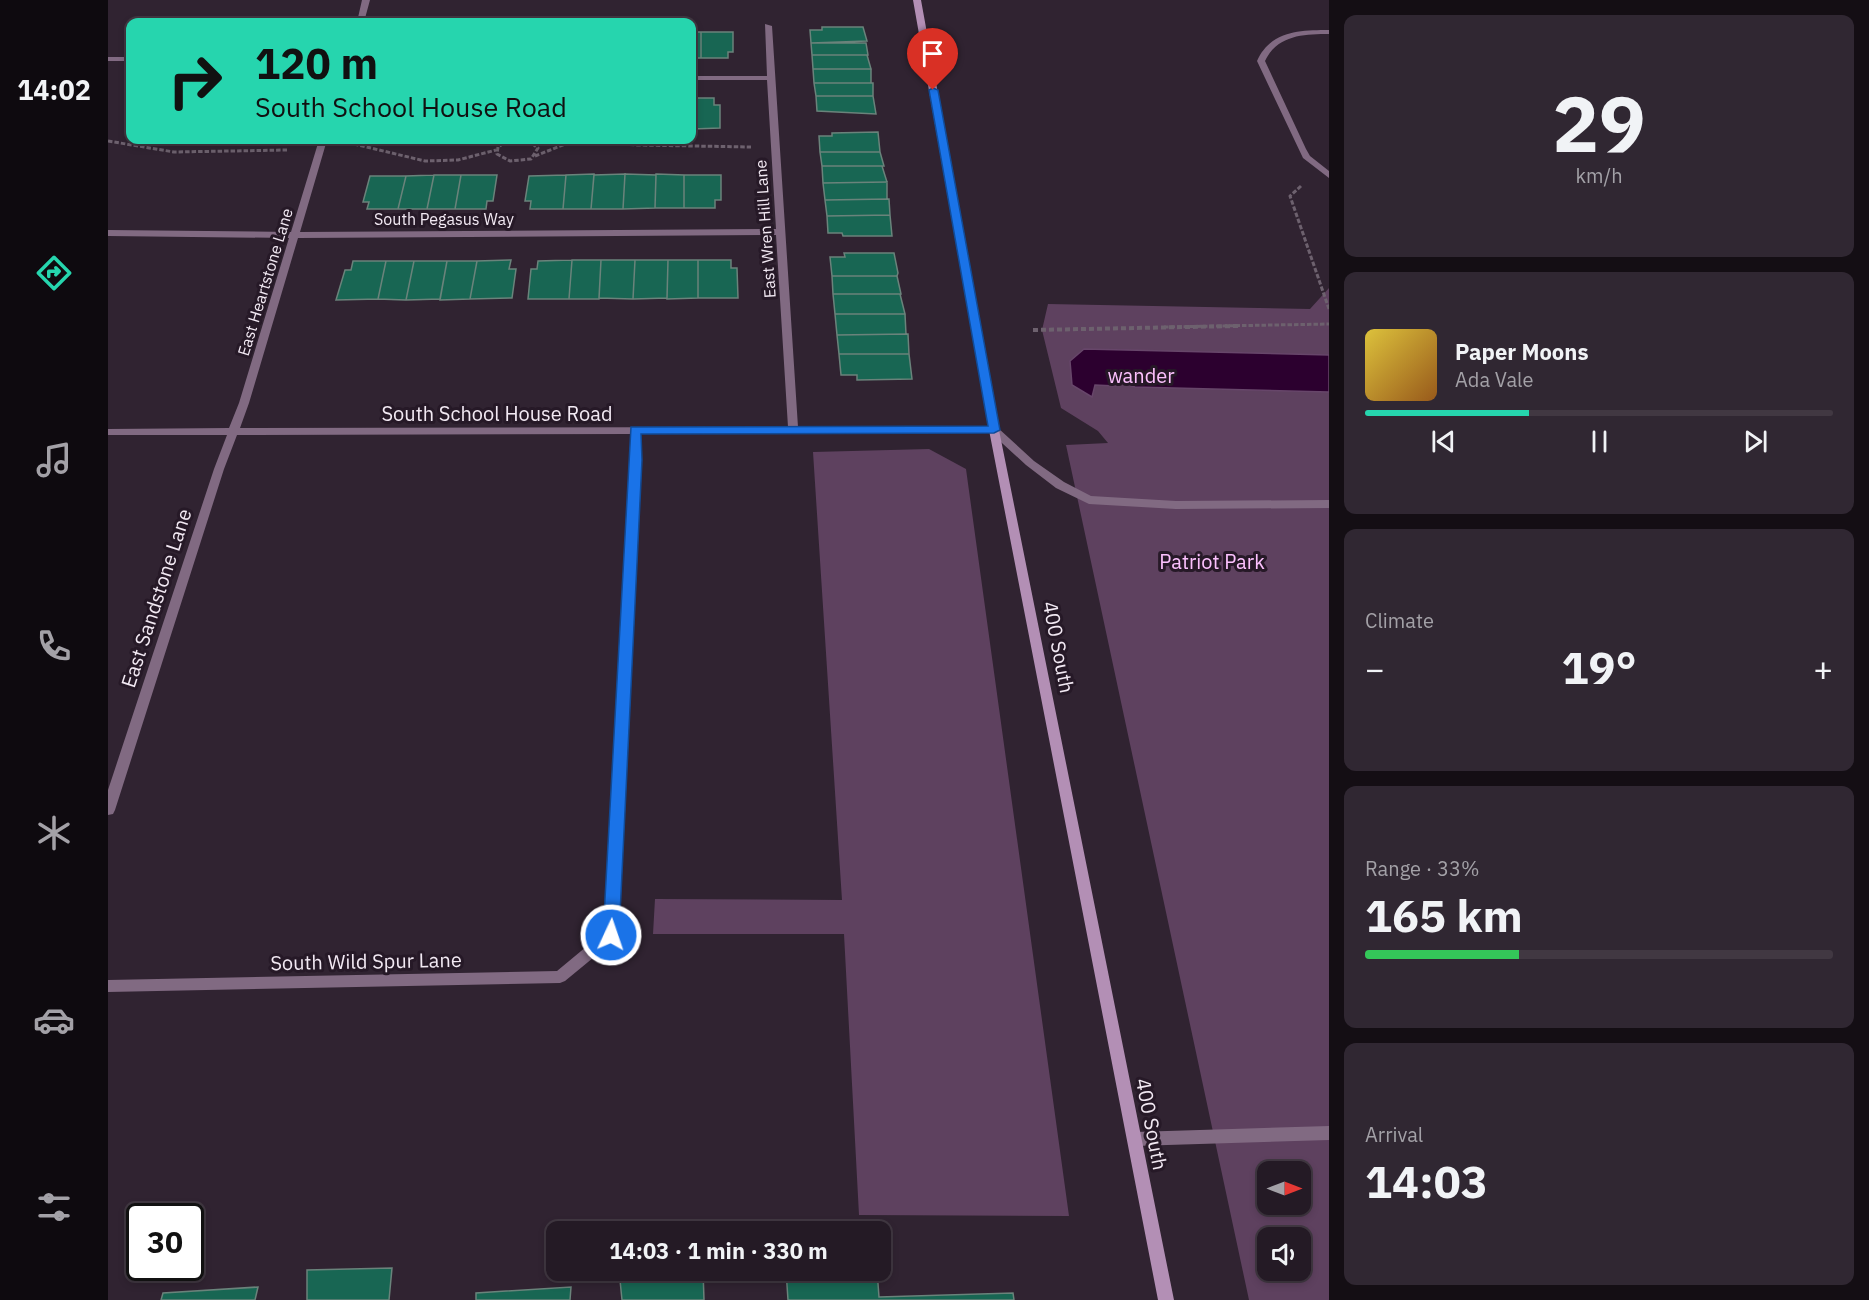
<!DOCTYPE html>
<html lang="en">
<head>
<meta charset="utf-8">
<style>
  body { margin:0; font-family:"IBM Plex Sans",sans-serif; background:#302732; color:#f1f3f6; height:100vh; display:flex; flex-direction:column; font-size:22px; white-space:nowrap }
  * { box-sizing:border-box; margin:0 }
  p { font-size:20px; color:#a3a1a7 }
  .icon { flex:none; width:33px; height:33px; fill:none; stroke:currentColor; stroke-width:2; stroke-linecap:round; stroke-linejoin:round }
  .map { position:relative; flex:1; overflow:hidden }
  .sheet { display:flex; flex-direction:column; gap:15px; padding:15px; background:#140e14; width:540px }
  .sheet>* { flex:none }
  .hud { position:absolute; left:18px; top:18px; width:570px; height:126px; border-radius:12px; box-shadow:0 3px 9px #0003,0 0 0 2px #413842; background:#26d5ae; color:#111; overflow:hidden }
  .needle { width:39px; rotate:90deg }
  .fabs { position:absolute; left:1149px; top:1161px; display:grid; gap:12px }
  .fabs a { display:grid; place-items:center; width:54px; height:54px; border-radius:12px; background:#241a25; box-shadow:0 3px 9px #0003,0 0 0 2px #413842; font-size:30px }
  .speed { position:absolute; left:18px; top:1203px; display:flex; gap:12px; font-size:30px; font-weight:700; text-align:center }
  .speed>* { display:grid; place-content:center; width:78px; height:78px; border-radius:50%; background:#241a25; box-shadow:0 3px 9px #0003,0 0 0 2px #413842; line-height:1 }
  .speed .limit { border:3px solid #111; border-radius:9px; background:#fff; color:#111 }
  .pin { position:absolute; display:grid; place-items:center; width:51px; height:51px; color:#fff; margin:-62px -26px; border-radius:50% 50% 50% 0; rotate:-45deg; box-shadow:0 0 6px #0007 }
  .pin .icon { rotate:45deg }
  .me { position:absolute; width:66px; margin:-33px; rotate:3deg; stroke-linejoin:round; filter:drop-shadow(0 0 4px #0008) }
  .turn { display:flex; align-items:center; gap:21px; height:126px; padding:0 30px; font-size:27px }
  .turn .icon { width:78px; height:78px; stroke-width:2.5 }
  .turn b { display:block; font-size:42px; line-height:51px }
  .big { font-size:45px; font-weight:700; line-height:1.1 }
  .sheet .tile { flex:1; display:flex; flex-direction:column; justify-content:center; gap:9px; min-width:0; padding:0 21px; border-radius:12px; background:#302732 }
  .sheet .dial { align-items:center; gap:0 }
  .dial b { font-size:78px; line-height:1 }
  .song { display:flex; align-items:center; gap:18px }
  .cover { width:72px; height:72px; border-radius:9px; background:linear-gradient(135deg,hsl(50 70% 55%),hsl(30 70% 35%)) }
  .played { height:6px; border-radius:3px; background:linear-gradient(90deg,#26d5ae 35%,#413842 35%) }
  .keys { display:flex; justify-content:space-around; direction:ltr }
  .heat { display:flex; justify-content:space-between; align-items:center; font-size:33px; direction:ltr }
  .charge { height:9px; border-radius:4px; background:linear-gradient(90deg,#34c759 33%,#413842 0) }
  .trip { position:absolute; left:438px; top:1221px; width:345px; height:60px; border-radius:12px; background:#241a25; box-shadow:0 3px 9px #0003,0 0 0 2px #413842; font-weight:700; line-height:60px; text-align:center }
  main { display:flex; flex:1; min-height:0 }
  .dock { display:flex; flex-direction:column; width:108px; justify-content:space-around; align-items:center; background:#0e0a0f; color:#a3a1a7 }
  .dock .icon { width:42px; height:42px }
  .dock .active { color:#26d5ae }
  .dock b { font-size:27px; color:#f1f3f6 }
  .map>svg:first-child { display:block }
</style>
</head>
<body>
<main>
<nav class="dock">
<b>14:02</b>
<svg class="icon active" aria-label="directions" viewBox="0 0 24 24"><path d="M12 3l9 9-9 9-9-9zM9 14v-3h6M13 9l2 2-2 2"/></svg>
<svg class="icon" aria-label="music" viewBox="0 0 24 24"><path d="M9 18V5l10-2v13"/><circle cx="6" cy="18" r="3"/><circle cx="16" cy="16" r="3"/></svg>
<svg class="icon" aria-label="phone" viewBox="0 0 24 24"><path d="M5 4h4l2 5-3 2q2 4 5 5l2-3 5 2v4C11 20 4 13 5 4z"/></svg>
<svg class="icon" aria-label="climate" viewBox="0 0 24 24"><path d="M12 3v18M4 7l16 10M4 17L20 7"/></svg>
<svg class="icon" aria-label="car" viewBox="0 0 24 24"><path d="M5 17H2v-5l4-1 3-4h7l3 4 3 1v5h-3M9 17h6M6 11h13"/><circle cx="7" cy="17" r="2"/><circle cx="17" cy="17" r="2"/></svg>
<svg class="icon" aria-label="filters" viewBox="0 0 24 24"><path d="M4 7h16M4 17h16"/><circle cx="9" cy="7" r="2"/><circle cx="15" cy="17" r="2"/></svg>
</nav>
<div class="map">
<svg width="1221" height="1300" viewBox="0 0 1221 1300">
  <rect width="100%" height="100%" fill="#302331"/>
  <path fill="#5e415f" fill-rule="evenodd" d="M1221,288V1300H1141L958,445L1000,443L990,431L953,408L934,330L940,304L1202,309ZM1160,1172H1192V1204H1160ZM1160,1238H1192V1270H1160Z
    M821,449L858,469L961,1216L751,1215L736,934H545L547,899L734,900L705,452Z"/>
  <path fill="#2c002f" stroke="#67466a" stroke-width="1.5" d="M976,349L1221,355V392L1027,387L1011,382L1008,386L987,385L984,397L964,385L962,361Z"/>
  <path fill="#186653" stroke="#6a837b" stroke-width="1.5" d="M714,27H755L759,41L703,43L702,30H714Z
    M584,32H593V58H584Z
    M593,32H625V52H620V58H593Z
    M703,43H758L760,55H704Z
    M704,55H759L763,69H705Z
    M705,69H763V83H706Z
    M706,83H765V96H708Z
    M708,96H765L768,114L709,111Z
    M584,98H606V105H612V128L584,129Z
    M770,132L772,152H712L711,136H724V133Z
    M712,152H772L776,166H714Z
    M714,166H774L779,182L715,183Z
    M486,174L483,209H455L458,175Z
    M517,174L515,209H483L486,175Z
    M517,174L548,175L547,208L515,209Z
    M548,174L576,175V208H547Z
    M326,175L319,209H290L298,176Z
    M326,175H353L347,209H319Z
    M353,175H389L385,201H379L378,209H347Z
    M458,175L455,209H422L423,201H417L421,176Z
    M576,175H613V200H607V208H576Z
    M262,176H298L290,209H259L261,202H255Z
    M779,182V199L717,200L715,183Z
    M781,199L782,215L719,216L717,200Z
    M782,215L784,236H735L734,233H720L719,216Z
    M736,253H786L790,273L789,276H724L722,257H737Z
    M403,260L401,269H408L404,298L362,299L369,261Z
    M464,260L461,299H420L423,269H429L430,261Z
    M464,260H493L491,299H461Z
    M493,260H527L525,299L491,298Z
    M527,260H560L559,298L525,299Z
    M560,260H590V298L559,299Z
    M590,260H623V268H629L630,298H590Z
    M245,261H278L270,299L228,300L237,270H243Z
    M278,261H306L298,300L270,299Z
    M306,261H339L332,299L298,300Z
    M339,261H369L362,299L332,300Z
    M724,276H789L793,294H725Z
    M725,294H792L797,314H727Z
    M727,314H797L798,334L729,335Z
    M800,334L801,354H731L729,335Z
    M731,354H801L804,379L749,380V375H733Z
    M284,1268L281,1300H199V1270Z
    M511,1270H595L596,1300H514Z
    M678,1270H769L771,1297L905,1293L906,1300H680Z
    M150,1287L147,1300H53L55,1293Z
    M463,1287L462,1300H368V1293Z"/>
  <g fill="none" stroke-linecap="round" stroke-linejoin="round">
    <path stroke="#6d616e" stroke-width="3" stroke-dasharray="4.5 2" stroke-linecap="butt" d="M419,140L430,148L423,159L402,161L389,154L390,147L399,141Z
      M0,141L66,152L179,150
      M246,144L317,161L350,160L388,150
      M427,156L460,143L482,141L528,145L643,147
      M1193,186L1182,196L1221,309
      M1056,327L1221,324"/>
    <path stroke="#6d616e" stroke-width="4" stroke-dasharray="5 3" stroke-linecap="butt" d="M925,330L1130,326"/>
    <path fill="#816a82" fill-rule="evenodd" d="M886,427L890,428L926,461L956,482L983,496L1068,501L1221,500V508L1068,509L981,504L948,488L918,465L882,432L881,430L882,428Z
      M1221,1126V1140L1027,1146L1022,1144L1019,1139L1022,1134L1027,1132Z"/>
    <path fill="#816a82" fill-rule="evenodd" d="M254,0H262L256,22H249Z
      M657,24L664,26L690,427H886L890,428L891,430L890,432L532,434L533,460L510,935L508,939L457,981L452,983L0,992V980L449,971L496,932L523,460L522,434L129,435L116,469L7,810L5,814L0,815V790L106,469L119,435H0V429L121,428L131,403L181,238L0,236V230L183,232L211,140H219L192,232L668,229L659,80H584V76H659ZM668,235L680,427L132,428L141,403L190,238Z
      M1221,30V34C1196,34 1169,35 1157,61L1198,149L1202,156L1221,171V178L1195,158L1149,61C1162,31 1192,30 1221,30Z
      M0,57H22V61H0Z"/>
    <path fill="#b38fb5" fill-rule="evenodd" d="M805,0H813L891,430L1066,1300H1050L881,430Z"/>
  </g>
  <path fill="#1a73e8" stroke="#114b97" stroke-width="1.5" d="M825,88L830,90L892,430L886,433L533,434L534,460L511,935L509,940H497L495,935L523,427L880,426L821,90Z"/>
  <g text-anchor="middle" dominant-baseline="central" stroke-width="6" stroke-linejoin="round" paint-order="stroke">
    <g font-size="16" fill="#f2e9f3" stroke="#261927">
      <text x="336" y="219">South Pegasus Way</text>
      <text transform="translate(657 229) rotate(-94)">East Wren Hill Lane</text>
      <text transform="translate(157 282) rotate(-73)">East Heartstone Lane</text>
    </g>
    <g font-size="20" fill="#fcc1fe" stroke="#261927">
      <text x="1033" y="375">wander</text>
      <text x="1104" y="561">Patriot Park</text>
    </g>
    <g font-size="20" fill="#f2e9f3" stroke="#261927">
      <text x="389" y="413">South School House Road</text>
      <text transform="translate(48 598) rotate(-72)">East Sandstone Lane</text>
      <text transform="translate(951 647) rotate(79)">400 South</text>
      <text transform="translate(258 961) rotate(-1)">South Wild Spur Lane</text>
      <text transform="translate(1044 1124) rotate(79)">400 South</text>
    </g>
  </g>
</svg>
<div class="fabs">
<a><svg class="needle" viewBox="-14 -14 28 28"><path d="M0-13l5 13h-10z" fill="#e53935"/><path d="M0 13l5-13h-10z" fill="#a3a1a7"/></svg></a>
<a><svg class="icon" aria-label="sound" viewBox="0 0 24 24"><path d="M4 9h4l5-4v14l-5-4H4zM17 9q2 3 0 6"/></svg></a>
</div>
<div class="speed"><div class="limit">30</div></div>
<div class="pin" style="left:825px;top:90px;background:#d93025"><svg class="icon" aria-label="arrive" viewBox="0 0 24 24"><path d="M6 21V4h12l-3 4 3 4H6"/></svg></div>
<svg class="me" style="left:503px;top:935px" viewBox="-20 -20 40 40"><circle r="17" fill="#1a73e8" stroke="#fff" stroke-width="3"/><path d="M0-11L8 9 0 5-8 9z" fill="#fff"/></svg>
<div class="trip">14:03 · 1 min · 330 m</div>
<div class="hud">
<div class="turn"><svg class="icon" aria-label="right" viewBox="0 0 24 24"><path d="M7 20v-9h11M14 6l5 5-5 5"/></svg><div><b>120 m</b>South School House Road</div></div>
</div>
</div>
<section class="sheet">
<div class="tile dial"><b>29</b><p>km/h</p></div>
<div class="tile">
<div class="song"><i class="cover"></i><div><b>Paper Moons</b><p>Ada Vale</p></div></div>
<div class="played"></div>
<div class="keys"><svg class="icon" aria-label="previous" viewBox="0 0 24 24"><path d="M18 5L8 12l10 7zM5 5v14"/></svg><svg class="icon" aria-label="pause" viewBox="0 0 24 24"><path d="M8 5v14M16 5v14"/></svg><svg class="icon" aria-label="next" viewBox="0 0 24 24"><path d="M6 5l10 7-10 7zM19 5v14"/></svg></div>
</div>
<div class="tile"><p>Climate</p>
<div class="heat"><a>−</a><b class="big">19°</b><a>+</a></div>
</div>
<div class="tile"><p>Range · 33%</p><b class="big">165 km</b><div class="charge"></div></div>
<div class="tile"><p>Arrival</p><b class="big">14:03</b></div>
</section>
</main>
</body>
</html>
